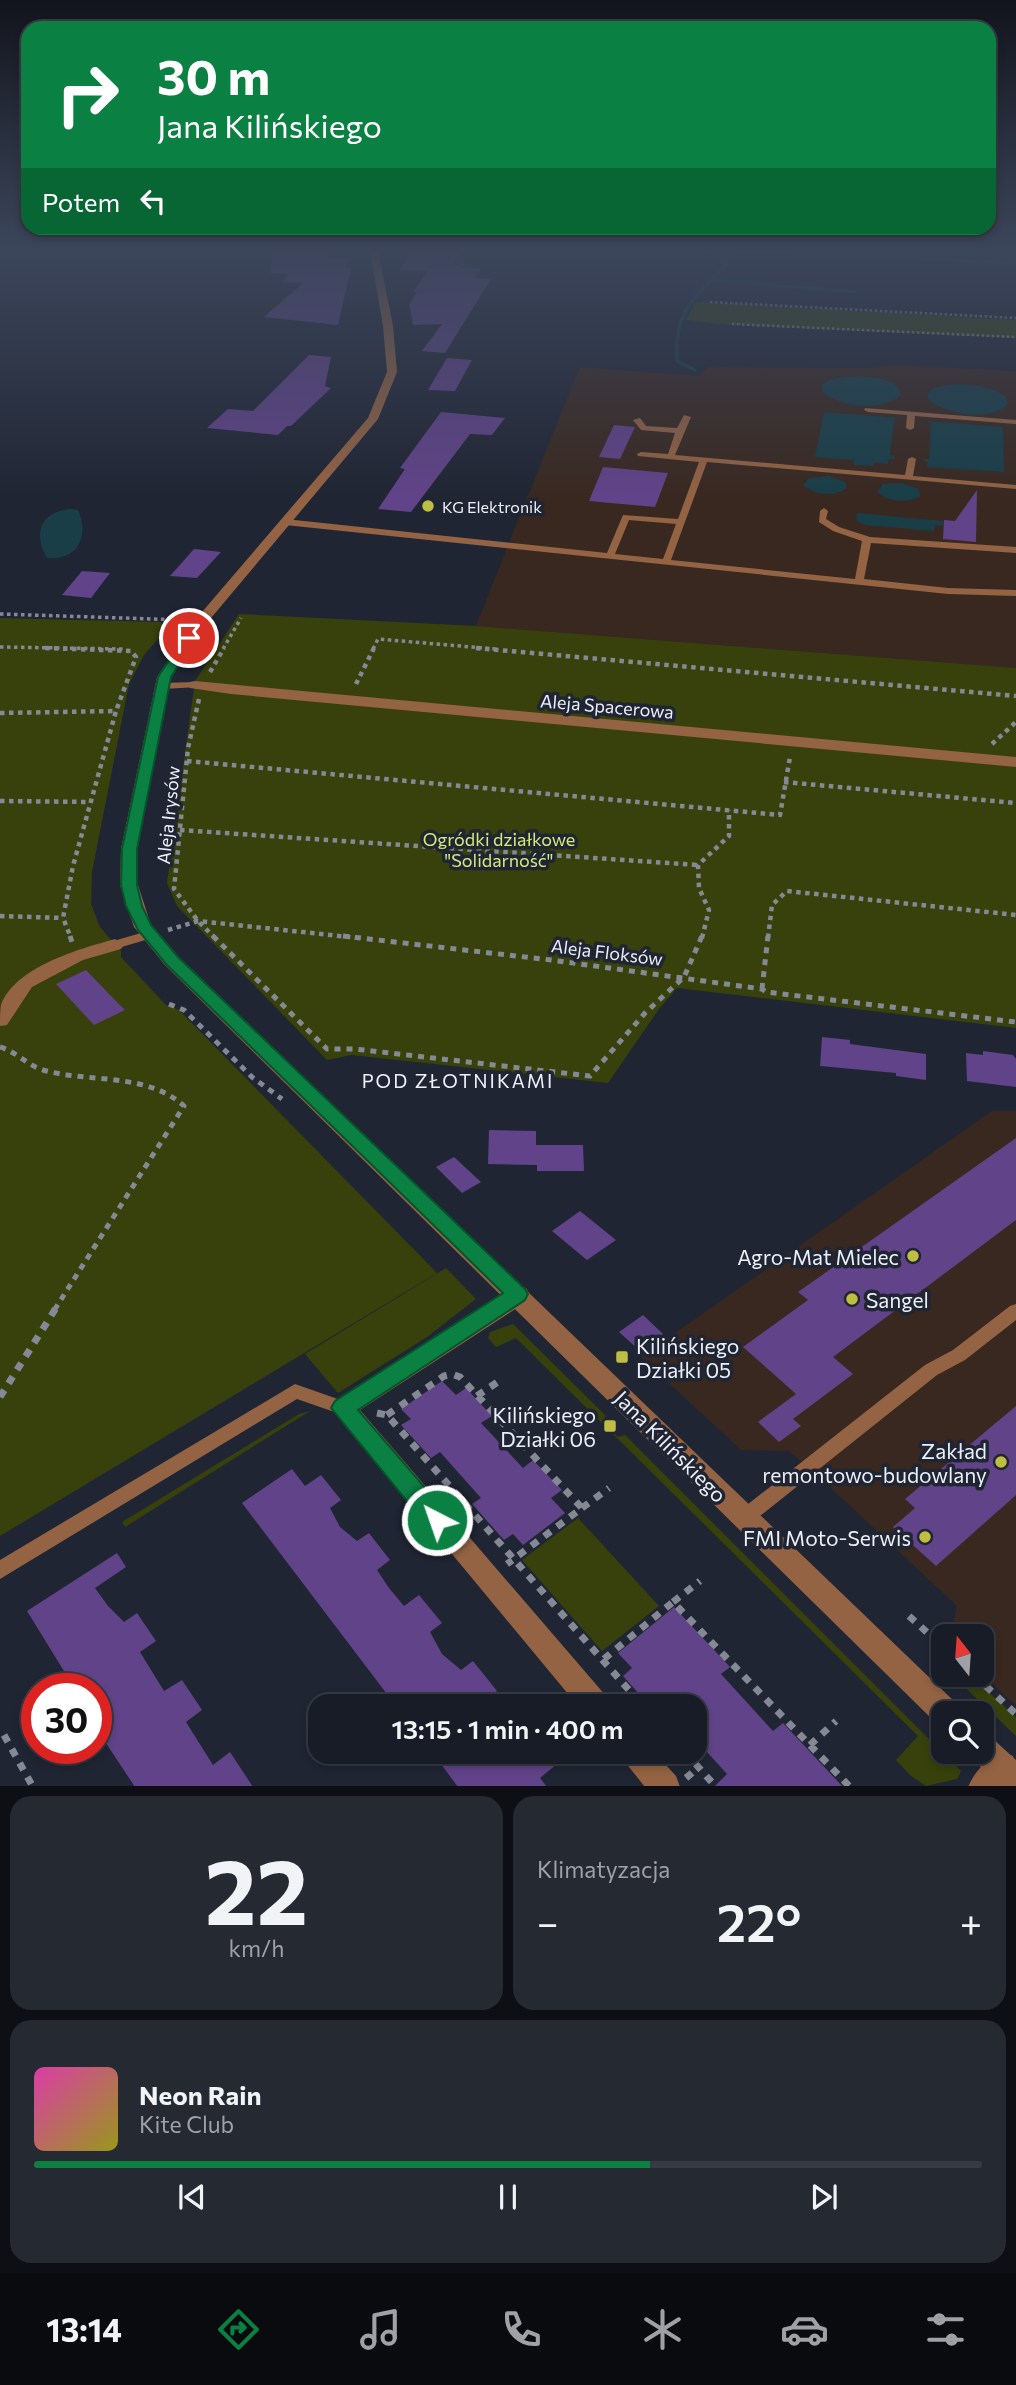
<!DOCTYPE html>
<html lang="pl">
<head>
<meta charset="utf-8">
<style>
  body { margin:0; font-family:Commissioner,sans-serif; background:#252932; color:#f1f3f6; height:100vh; display:flex; flex-direction:column; font-size:26px; white-space:nowrap }
  * { box-sizing:border-box; margin:0 }
  p { font-size:23px; color:#9fa1a7 }
  .icon { flex:none; width:38px; height:38px; fill:none; stroke:currentColor; stroke-width:2; stroke-linecap:round; stroke-linejoin:round }
  .map { position:relative; height:1786px; overflow:hidden }
  .details { display:flex; flex-direction:column; gap:10px; padding:10px; background:#0d0f15; flex:1 }
  .details>* { flex:none }
  .guide { position:absolute; left:21px; top:21px; width:975px; height:214px; border-radius:21px; box-shadow:0 4px 10px #0003,0 0 0 2px #363a43; background:#0b8043; color:#fff; overflow:hidden }
  .needle { width:46px; rotate:343deg }
  .buttons { position:absolute; left:931px; top:1624px; display:grid; gap:14px }
  .buttons a { display:grid; place-items:center; width:63px; height:63px; border-radius:14px; background:#181c26; box-shadow:0 4px 10px #0003,0 0 0 2px #363a43; font-size:35px }
  .speed { position:absolute; left:21px; top:1673px; display:flex; gap:14px; font-size:35px; font-weight:700; text-align:center }
  .speed>* { display:grid; place-content:center; width:91px; height:91px; border-radius:50%; background:#181c26; box-shadow:0 4px 10px #0003,0 0 0 2px #363a43; line-height:1 }
  .speed .limit { border:10px solid #d22; background:#fff; color:#111 }
  .pin { position:absolute; display:grid; place-items:center; width:60px; height:60px; color:#fff; margin:-30px; border:4px solid #fff; border-radius:50%; box-shadow:0 2px 7px #0007 }
  .me { position:absolute; width:77px; margin:-38px; rotate:319deg; stroke-linejoin:round; filter:drop-shadow(0 0 5px #0008) }
  .turn { display:flex; align-items:center; gap:24px; height:147px; padding:0 21px; font-size:32px }
  .turn .icon { width:91px; height:91px; stroke-width:2.5 }
  .turn b { display:block; font-size:49px; line-height:60px }
  .then { display:flex; align-items:center; height:66px; padding:0 21px; background:#0003; gap:14px; font-size:26px }
  .big { font-size:52px; font-weight:600; line-height:1.1 }
  .details .card { flex:1; display:flex; flex-direction:column; justify-content:center; gap:10px; min-width:0; padding:0 24px; border-radius:21px; background:#252932 }
  .details .dial { align-items:center; gap:0 }
  .dial b { font-size:91px; line-height:1 }
  .song { display:flex; align-items:center; gap:21px }
  .cover { width:84px; height:84px; border-radius:10px; background:linear-gradient(135deg,hsl(320 70% 55%),hsl(60 70% 35%)) }
  .played { height:7px; border-radius:4px; background:linear-gradient(90deg,#0b8043 65%,#363a43 65%) }
  .keys { display:flex; justify-content:space-around; direction:ltr }
  .heat { display:flex; justify-content:space-between; align-items:center; font-size:38px; direction:ltr }
  .details .tiles { flex:1; display:grid; gap:10px; grid-template-columns:1fr 1fr }
  .card:last-child { grid-column:span 2 }
  .trip { position:absolute; left:308px; top:1694px; width:399px; height:70px; border-radius:21px; background:#181c26; box-shadow:0 4px 10px #0003,0 0 0 2px #363a43; font-weight:600; line-height:70px; text-align:center }
  .tabs { display:flex; height:112px; justify-content:space-around; align-items:center; background:#0a0b0f; color:#9fa1a7 }
  .tabs .icon { width:49px; height:49px }
  .tabs .on { color:#0b8043 }
  .tabs b { font-size:32px; color:#f1f3f6 }
  .map>svg:first-child { display:block }
</style>
</head>
<body>
<div class="map">
<svg width="1016" height="1787" viewBox="0 0 1016 1787">
  <rect width="100%" height="100%" fill="#202533"/>
  <path fill="#392820" d="M898,365L1016,371V668L476,626L507,548L512,543L510,540L580,367L699,376L708,367L864,368Z
    M992,1111H1016V1706L982,1674V1636H951L957,1606L818,1476L789,1451L741,1450L641,1357Z"/>
  <path fill="#38410b" d="M695,302L1016,320V338L730,325L686,320Z
    M239,614L476,626L1016,668V1028L677,988L659,1009L608,1083L351,1055L327,1060L177,906L167,883L195,681Z
    M0,618L161,622L165,631L144,655L129,684L92,872L91,904L100,927L121,951V957L166,1005L179,1010L437,1273L0,1536Z
    M446,1268L476,1299L427,1337L338,1393L305,1354Z
    M513,1324L606,1416L602,1421L618,1437L625,1435L961,1771L957,1779L926,1786L911,1776L896,1760L918,1736L516,1338L496,1347L488,1338L490,1332Z
    M310,1411L125,1527L122,1522L299,1414Z
    M578,1518L659,1606L602,1651L522,1560Z
    M952,1675H970L1016,1717V1736Z"/>
  <path fill="#193e48" d="M845,377C861,376 898,375 901,395C883,412 841,408 823,392L822,385L830,380Z
    M949,385C969,384 990,385 1006,397L1008,404C991,422 947,415 929,400L927,394L934,388Z
    M824,412L899,418L894,420L890,455L895,456V459H889L888,464L874,463L873,466L854,465V460L815,457Z
    M927,421L1003,427L1004,472L927,467L928,462L924,461V459H929L931,423Z
    M829,476L845,482L847,488C835,497 814,495 803,485L809,478Z
    M902,483L919,489L920,497C905,503 888,502 877,492L883,484Z
    M71,509L78,510C90,537 77,561 47,558C32,532 42,511 71,509Z
    M857,513L943,521V526L935,525L934,531L866,525L856,521Z"/>
  <g fill="none" stroke-linecap="round" stroke-linejoin="round">
    <path stroke="#193e48" stroke-width="3.5" d="M716,250L1016,263
      M713,280L855,292
      M695,370L677,361C674,308 695,299 726,264L719,256L701,250"/>
  </g>
  <path fill="#614389" d="M273,250H330L329,259H348L346,268H351L338,325L264,317L303,283L282,282L289,274L271,273Z
    M410,250H462L453,263L465,264L462,268L481,269L475,278L491,279L445,353L422,351L442,324L413,325L409,304L417,292H413L428,271L400,270Z
    M309,355L331,357L325,386L331,388L291,426H287L278,435L207,428L228,409L253,411Z
    M447,358L472,360L455,391L428,390Z
    M441,412L505,418L492,435L470,434L411,512L378,509L405,469L400,468Z
    M614,425L635,427L620,459L599,457Z
    M603,467L668,473L655,507L589,501Z
    M977,490L976,542L943,539L944,520L955,521Z
    M194,549L221,552L197,578L170,576Z
    M82,571L110,573L91,598L62,595Z
    M86,970L114,999L125,1010L94,1025L56,984Z
    M822,1037L850,1040V1044L926,1054V1080L896,1076V1073L820,1066Z
    M983,1051L1013,1055L1016,1059V1087L967,1081L966,1053L983,1055Z
    M489,1130L536,1131V1145H583L584,1171H537V1165L488,1164Z
    M1016,1138V1220L833,1357L853,1374L793,1419L801,1426L779,1442L758,1422L796,1394L743,1347L808,1300L798,1292Z
    M454,1157L481,1182L462,1193L436,1167Z
    M580,1211L616,1240L587,1260L552,1231Z
    M643,1315L663,1334L640,1351L619,1332Z
    M442,1381L456,1395L466,1388L492,1416L481,1423L523,1468L533,1460L562,1490L551,1498L565,1513L523,1545L513,1534L504,1540L472,1504L481,1498L440,1452L431,1458L401,1425L411,1419L401,1409Z
    M1016,1406V1495L936,1566L893,1527L915,1508L905,1499Z
    M292,1469L305,1486L321,1475L341,1500L330,1508L340,1527L357,1541L369,1533L390,1560L377,1570L389,1588L404,1606L419,1595L442,1623L430,1632L442,1654L461,1670L473,1661L497,1691L479,1706H396L242,1503Z
    M117,1553L126,1567L95,1588L108,1606L124,1622L137,1613L156,1641L140,1652L164,1691L182,1680L202,1710L186,1722L213,1765L230,1752L253,1787H135L96,1728V1689H75L27,1611Z
    M674,1607L730,1667L721,1674L773,1731L783,1723L843,1787H714L727,1774L695,1739V1706H650L623,1676L632,1668L618,1653Z
    M432,1752H548L558,1763L540,1778L547,1787H458Z"/>
  <g fill="none" stroke-linecap="round" stroke-linejoin="round">
    <path stroke="#858995" stroke-width="2.5" stroke-dasharray="2.5 2.5" stroke-linecap="butt" d="M710,302L1016,318
      M732,324L1016,337"/>
    <path stroke="#858995" stroke-width="3.5" stroke-dasharray="3.5 3.5" stroke-linecap="butt" d="M0,614L184,620
      M0,647L123,649
      M223,649L241,618
      M373,649L378,639L495,649"/>
    <path stroke="#858995" stroke-width="4.5" stroke-dasharray="4.5 4.5" stroke-linecap="butt" d="M45,648L131,651L136,657L116,711
      M476,648L1016,696
      M210,672L224,648
      M356,684L374,648
      M199,699L188,748L174,889L198,921L215,938
      M0,713L116,711L73,866L63,918L71,938
      M992,744L1016,722
      M187,761L780,815L790,757
      M784,782L1016,803
      M0,801L89,802
      M180,830L698,865
      M0,916L63,918
      M168,930L198,921L359,938
      M702,938L709,910L699,888L698,865L729,836V810
      M768,938L772,905L787,891L1016,915"/>
    <path stroke="#858995" stroke-width="5" stroke-dasharray="6 6" stroke-linecap="butt" d="M70,936L72,942
      M213,936L327,1049H355L590,1076L645,1013L684,977L702,936
      M343,936L551,960L762,989L766,992L1016,1022
      M762,989L768,936
      M169,1004L184,1010L252,1077L282,1099
      M0,1047C17,1052 27,1065 43,1070C88,1083 147,1072 184,1106L55,1309"/>
    <path stroke="#858995" stroke-width="7" stroke-dasharray="8 8" stroke-linecap="butt" d="M477,1396L502,1379
      M0,1397L56,1308
      M377,1413L387,1415L643,1706
      M387,1415L444,1376L452,1374L460,1377L582,1508L507,1564
      M582,1508L609,1488
      M673,1602L700,1581
      M909,1616L943,1647
      M604,1659L673,1602L850,1787
      M974,1675L1016,1714
      M4,1735L33,1787
      M934,1735L943,1745
      M810,1745L836,1721
      M685,1752L716,1787
      M951,1752L958,1759
      M686,1778L699,1767"/>
    <path fill="#946343" fill-rule="evenodd" d="M865,408L1016,420V424L915,416L914,428L910,430L906,428L907,415L868,412L864,410Z
      M684,415L691,417L675,455L905,475L908,459L912,457L916,459L913,476L1016,485V489L707,462L671,560L855,579L862,541L833,531L819,522L820,511L824,508L828,511L826,519L839,527L870,537L1016,547V553L871,543L864,579L948,588L1016,590V596L948,594L285,525L281,522L285,519L607,553L623,515L678,519L699,462L638,456L637,454L641,452L668,454L675,433L641,430L633,420L640,418L646,426L677,428ZM629,520L676,524L663,559L615,554Z
      M195,682L200,685L199,687L162,689L157,686L162,683Z
      M148,931L152,932L154,935L152,938L115,949L109,945L110,942Z
      M1016,1304V1320L965,1360L937,1375L750,1524L744,1526L738,1524L735,1518L738,1512L925,1365L953,1350L1010,1306Z
      M295,1384L349,1403L352,1408L349,1413L343,1415L297,1399L0,1579V1560Z"/>
    <path fill="#946343" fill-rule="evenodd" d="M195,681L1016,757V767L231,694L190,688L188,685L190,682Z
      M115,939L124,945L121,949L83,960L32,987L7,1025L0,1026C0,1020 0,1011 1,1005C15,967 79,949 115,939Z"/>
    <path fill="#946343" fill-rule="evenodd" d="M518,1286L526,1288L530,1295L526,1302L360,1410L606,1696L610,1706H578L331,1408L334,1401Z
      M620,1752H654L676,1776L680,1787H645L625,1762Z
      M1002,1752L1013,1756C1016,1770 1014,1776 1004,1787H968C975,1771 987,1758 1002,1752Z"/>
    <path fill="#946343" fill-rule="evenodd" d="M370,250H378L393,326L397,372L378,419L206,624L171,677L137,849L138,885L151,925L179,957L956,1703L960,1713H943V1726L936,1723L165,965L134,927L120,885L121,849L157,677L196,619L368,418L387,372L383,326Z
      M982,1733L992,1738L1016,1760V1787H1000L972,1758L969,1752H982Z"/>
  </g>
  <linearGradient id="sky" x2="0" y2="1"><stop stop-color="#12141c"/><stop offset="0.5" stop-color="#3c465b"/><stop offset="1" stop-color="#3c465b" stop-opacity="0"/></linearGradient>
  <rect width="1016" height="500" fill="url(#sky)"/>
  <path fill="#0b8043" stroke="#07532c" stroke-width="2" d="M189,635L196,638L171,677L137,849V885L142,906L151,925L178,957L525,1289L528,1294L525,1300L358,1410L446,1512L449,1520L446,1528L437,1531L429,1528L331,1408L335,1401L503,1293L166,964L138,930L126,906L121,885L122,849L158,677L185,636Z"/>
  <g fill="#bfbe42" stroke="#202533" stroke-width="2.5">
    <circle cx="428" cy="506" r="7"/>
    <circle cx="913" cy="1256" r="7"/>
    <circle cx="852" cy="1299" r="7"/>
    <rect x="615" y="1350" width="14" height="14" rx="3.5"/>
    <rect x="603" y="1419" width="14" height="14" rx="3.5"/>
    <circle cx="1001" cy="1462" r="7"/>
    <circle cx="925" cy="1537" r="7"/>
  </g>
  <g text-anchor="middle" dominant-baseline="central" stroke-width="7" stroke-linejoin="round" paint-order="stroke">
    <g font-size="16" fill="#ebeff8" stroke="#202533" text-anchor="start">
      <text x="442" y="506">KG Elektronik</text>
    </g>
    <g font-size="18" fill="#ebeff8" stroke="#202533">
      <text transform="translate(607 706) rotate(5)">Aleja Spacerowa</text>
      <text transform="translate(168 815) rotate(-84)">Aleja Irysów</text>
      <text transform="translate(607 952) rotate(7)">Aleja Floksów</text>
    </g>
    <g font-size="18" fill="#d4eb78" stroke="#202533">
      <text x="499" y="839">Ogródki działkowe<tspan x="499" dy="21">"Solidarność"</tspan></text>
    </g>
    <g font-size="19" letter-spacing="2" fill="#ebeff8" stroke="#202533">
      <text x="458" y="1080">POD ZŁOTNIKAMI</text>
    </g>
    <g font-size="21" fill="#ebeff8" stroke="#202533" text-anchor="end">
      <text x="899" y="1256">Agro-Mat Mielec</text>
      <text x="866" y="1299" text-anchor="start">Sangel</text>
      <text x="636" y="1345" text-anchor="start">Kilińskiego<tspan x="636" dy="24">Działki 05</tspan></text>
      <text x="596" y="1414">Kilińskiego<tspan x="596" dy="24">Działki 06</tspan></text>
      <text x="987" y="1450">Zakład<tspan x="987" dy="24">remontowo-budowlany</tspan></text>
      <text x="911" y="1537">FMI Moto-Serwis</text>
    </g>
    <g font-size="21" fill="#ebeff8" stroke="#202533">
      <text transform="translate(671 1446) rotate(45)">Jana Kilińskiego</text>
    </g>
  </g>
</svg>
<div class="buttons">
<a><svg class="needle" viewBox="-14 -14 28 28"><path d="M0-13l5 13h-10z" fill="#e53935"/><path d="M0 13l5-13h-10z" fill="#9fa1a7"/></svg></a>
<a><svg class="icon" aria-label="search" viewBox="0 0 24 24"><circle cx="10" cy="10" r="6"/><path d="M15 15l6 6"/></svg></a>
</div>
<div class="speed"><div class="limit">30</div></div>
<div class="pin" style="left:189px;top:638px;background:#d93025"><svg class="icon" aria-label="arrive" viewBox="0 0 24 24"><path d="M6 21V4h12l-3 4 3 4H6"/></svg></div>
<svg class="me" style="left:437px;top:1520px" viewBox="-20 -20 40 40"><circle r="17" fill="#0b8043" stroke="#fff" stroke-width="3"/><path d="M0-11L8 9 0 5-8 9z" fill="#fff"/></svg>
<div class="trip">13:15 · 1 min · 400 m</div>
<div class="guide">
<div class="turn"><svg class="icon" aria-label="right" viewBox="0 0 24 24"><path d="M7 20v-9h11M14 6l5 5-5 5"/></svg><div><b>30 m</b>Jana Kilińskiego</div></div>
<div class="then">Potem<svg class="icon" aria-label="left" viewBox="0 0 24 24"><path d="M17 20v-9H6M10 6l-5 5 5 5"/></svg></div>
</div>
</div>
<section class="details">
<div class="tiles">
<div class="card dial"><b>22</b><p>km/h</p></div>
<div class="card"><p>Klimatyzacja</p>
<div class="heat"><a>−</a><b class="big">22°</b><a>+</a></div>
</div>
<div class="card">
<div class="song"><i class="cover"></i><div><b>Neon Rain</b><p>Kite Club</p></div></div>
<div class="played"></div>
<div class="keys"><svg class="icon" aria-label="previous" viewBox="0 0 24 24"><path d="M18 5L8 12l10 7zM5 5v14"/></svg><svg class="icon" aria-label="pause" viewBox="0 0 24 24"><path d="M8 5v14M16 5v14"/></svg><svg class="icon" aria-label="next" viewBox="0 0 24 24"><path d="M6 5l10 7-10 7zM19 5v14"/></svg></div>
</div>
</div>
</section>
<nav class="tabs">
<b>13:14</b>
<svg class="icon on" aria-label="directions" viewBox="0 0 24 24"><path d="M12 3l9 9-9 9-9-9zM9 14v-3h6M13 9l2 2-2 2"/></svg>
<svg class="icon" aria-label="music" viewBox="0 0 24 24"><path d="M9 18V5l10-2v13"/><circle cx="6" cy="18" r="3"/><circle cx="16" cy="16" r="3"/></svg>
<svg class="icon" aria-label="phone" viewBox="0 0 24 24"><path d="M5 4h4l2 5-3 2q2 4 5 5l2-3 5 2v4C11 20 4 13 5 4z"/></svg>
<svg class="icon" aria-label="climate" viewBox="0 0 24 24"><path d="M12 3v18M4 7l16 10M4 17L20 7"/></svg>
<svg class="icon" aria-label="car" viewBox="0 0 24 24"><path d="M5 17H2v-5l4-1 3-4h7l3 4 3 1v5h-3M9 17h6M6 11h13"/><circle cx="7" cy="17" r="2"/><circle cx="17" cy="17" r="2"/></svg>
<svg class="icon" aria-label="filters" viewBox="0 0 24 24"><path d="M4 7h16M4 17h16"/><circle cx="9" cy="7" r="2"/><circle cx="15" cy="17" r="2"/></svg>
</nav>
</body>
</html>
